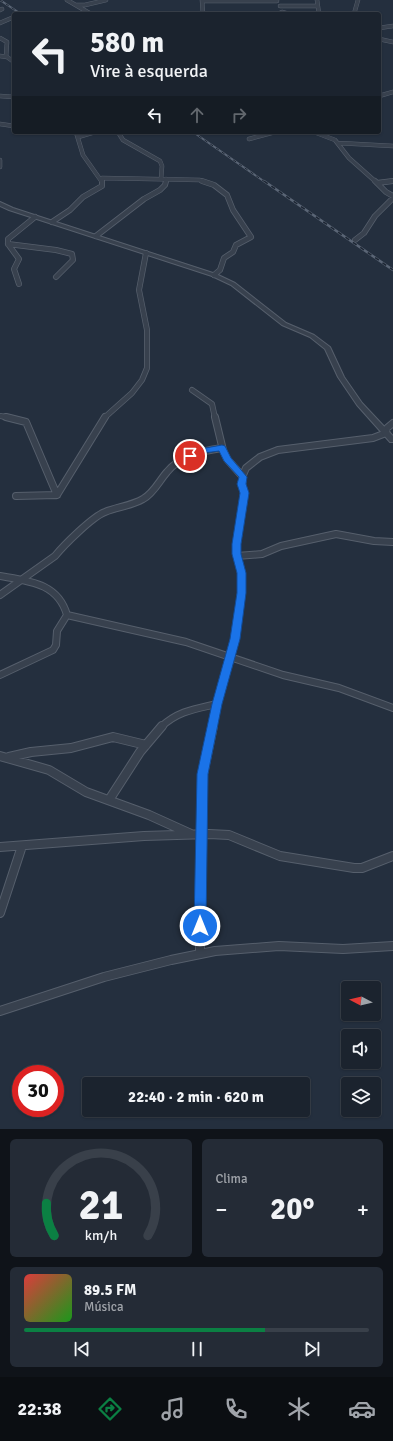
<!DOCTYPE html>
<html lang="pt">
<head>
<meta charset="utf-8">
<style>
  body { margin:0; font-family:Signika,sans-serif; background:#242b36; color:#f1f3f6; height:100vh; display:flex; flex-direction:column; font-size:15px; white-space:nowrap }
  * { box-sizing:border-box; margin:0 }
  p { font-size:13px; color:#a0a4aa }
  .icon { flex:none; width:22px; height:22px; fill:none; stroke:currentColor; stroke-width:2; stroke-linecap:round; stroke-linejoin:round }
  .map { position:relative; height:1129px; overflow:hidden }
  .details { display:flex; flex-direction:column; gap:10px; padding:10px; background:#0f1319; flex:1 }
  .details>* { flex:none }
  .guide { position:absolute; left:12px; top:12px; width:369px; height:122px; border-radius:4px; box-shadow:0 1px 3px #0004,0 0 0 1px #39404a; background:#1b232e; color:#f1f3f6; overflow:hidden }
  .needle { width:26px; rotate:277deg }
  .fabs { position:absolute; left:341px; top:981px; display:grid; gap:8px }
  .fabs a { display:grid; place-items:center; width:40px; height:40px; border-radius:4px; background:#1b232e; box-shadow:0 1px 3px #0004,0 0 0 1px #39404a; font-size:20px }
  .speed { position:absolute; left:12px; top:1065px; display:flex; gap:8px; font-size:20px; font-weight:700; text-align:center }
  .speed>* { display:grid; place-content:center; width:52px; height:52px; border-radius:50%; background:#1b232e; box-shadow:0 1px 3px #0004,0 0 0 1px #39404a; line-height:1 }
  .speed .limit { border:6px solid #d22; background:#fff; color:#111 }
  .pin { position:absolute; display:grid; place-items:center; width:34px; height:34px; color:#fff; margin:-17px; border:2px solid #fff; border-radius:50%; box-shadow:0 1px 4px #0007 }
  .me { position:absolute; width:44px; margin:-22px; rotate:0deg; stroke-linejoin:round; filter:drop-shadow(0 0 3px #0008) }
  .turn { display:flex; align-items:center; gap:14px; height:84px; padding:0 12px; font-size:18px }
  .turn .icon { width:52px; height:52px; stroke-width:2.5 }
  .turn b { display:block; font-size:28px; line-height:34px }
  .lanes { display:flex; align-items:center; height:38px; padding:0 12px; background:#0003; justify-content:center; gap:20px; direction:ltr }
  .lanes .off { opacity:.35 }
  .big { font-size:30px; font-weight:700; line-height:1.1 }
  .details .tile { flex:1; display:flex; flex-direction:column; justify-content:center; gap:6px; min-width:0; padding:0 14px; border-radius:6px; background:#242b36 }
  .details .dial { align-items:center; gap:0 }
  .dial svg { height:104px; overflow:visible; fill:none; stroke:#39404a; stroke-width:7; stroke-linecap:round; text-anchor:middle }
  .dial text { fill:#f1f3f6; stroke:none }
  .song { display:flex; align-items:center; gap:12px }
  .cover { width:48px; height:48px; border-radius:6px; background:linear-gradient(135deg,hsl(0 70% 55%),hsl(120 70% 35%)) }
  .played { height:4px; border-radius:2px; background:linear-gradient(90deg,#0b8043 70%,#39404a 70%) }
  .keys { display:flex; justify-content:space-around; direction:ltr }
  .heat { display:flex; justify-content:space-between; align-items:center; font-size:22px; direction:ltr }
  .details .tiles { flex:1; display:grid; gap:10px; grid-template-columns:1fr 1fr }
  .tile:last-child { grid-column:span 2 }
  .trip { position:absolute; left:82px; top:1077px; width:228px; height:40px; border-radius:4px; background:#1b232e; box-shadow:0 1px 3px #0004,0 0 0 1px #39404a; font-weight:700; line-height:40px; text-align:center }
  .tabs { display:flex; height:64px; justify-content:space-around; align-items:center; background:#0b0e12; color:#a0a4aa }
  .tabs .icon { width:28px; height:28px }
  .tabs .selected { color:#0b8043 }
  .tabs b { font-size:18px; color:#f1f3f6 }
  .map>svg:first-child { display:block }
</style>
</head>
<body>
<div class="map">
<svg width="393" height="1129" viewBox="0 0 393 1129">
  <rect width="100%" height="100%" fill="#242f3e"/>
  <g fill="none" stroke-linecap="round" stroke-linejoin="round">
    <g stroke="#565f6c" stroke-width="4.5">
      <path id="minor-far3" d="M67,0L91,14
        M202,0L203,14
        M317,0L319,14
        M202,1H277
        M76,5H85L106,0
        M280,6H317
        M0,10L2,9
        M278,14L282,12L289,14
        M354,14L358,0
        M0,23L14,17
        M379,28L393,26
        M0,38L7,42L6,57
        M379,39L393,42
        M0,56L7,57L14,62
        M0,96L14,97
        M379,96L393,92
        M0,124L14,126
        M76,132L83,155L102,182
        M118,132L123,140L160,161L162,166L161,179
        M314,132L335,140L349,158L376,182
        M78,137L95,132
        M249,139L275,132
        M338,143L393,146
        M0,160V167
        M102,178L200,180L205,182
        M166,182V179
        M386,182L393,181"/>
    </g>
    <g stroke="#565f6c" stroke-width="6">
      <path id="minor-far2" d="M202,181L214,185L227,195L233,210L251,237L236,245L233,252L224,258L220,270L214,275
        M375,181L386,192L393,196
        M377,183L393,181
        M52,222L70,210L83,197L102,186V181
        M96,236L144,199L160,190L165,185L166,181
        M355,240L364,233L375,216L393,198
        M8,244L56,250L72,254L73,260L56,277
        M8,244L19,259L14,269L19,284
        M8,244V239L35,217
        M192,390L212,404L215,418
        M0,416L11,418
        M104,418L132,393L142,380L147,368V330L139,290L146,253"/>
    </g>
    <g stroke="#565f6c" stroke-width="8">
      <path id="minor-far1" d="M6,417L26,422L57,495
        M215,417L223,450L227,459L243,477
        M16,496L57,495L105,417
        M237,556L262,554L281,546L336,534L374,541L393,542
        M0,576C29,581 58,583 67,615L186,642L283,675L339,688L393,708
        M0,595L55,556C64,545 92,517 105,512C117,507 131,506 143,499C154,493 159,481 167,472C181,455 202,451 222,448
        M0,675L53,650L56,645L57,631L67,615
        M161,727C178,711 195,709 217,704
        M212,727L217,704L235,639L241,593V573L237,554V544L244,493L242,484L243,475L246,468L260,457L278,450L373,438L386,433L387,428L393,423"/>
    </g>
    <g stroke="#565f6c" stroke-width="10">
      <path id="minor" d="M0,756L49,770L86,792L149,815L191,834
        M9,757L31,752L71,748L113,737L146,745
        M109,800L140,752L162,726
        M0,847L144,836L209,834L229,835L280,856L354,868H362L393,856
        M0,913L22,846
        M200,954V869L203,774L213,726
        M0,1011L104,977L171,960L215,951L279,946L343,949L393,946"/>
    </g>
    <g stroke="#565f6c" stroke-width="2">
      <path id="tertiary" d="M0,202L13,208L216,274L235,283L286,323L314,335L330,347L344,377L362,403L393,436V442H390L357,405L338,377L325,349L310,337L282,325L231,285L212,276L9,210L0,206Z"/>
    </g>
    <use href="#minor-far3" stroke="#38414e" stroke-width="3.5"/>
    <use href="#minor-far2" stroke="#38414e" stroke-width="4.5"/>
    <use href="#minor-far1" stroke="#38414e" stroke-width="6"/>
    <use href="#minor" stroke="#38414e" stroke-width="8"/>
    <use href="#tertiary" fill="#38414e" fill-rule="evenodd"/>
    <g stroke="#5a6575" stroke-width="2">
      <path id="rail-far1" d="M0,0L21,14
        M193,132L265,182"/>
    </g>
    <g stroke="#5a6575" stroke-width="2.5">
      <path id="rail" d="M264,181L393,270"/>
    </g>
    <use href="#rail-far1" stroke="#1d2633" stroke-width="1" stroke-dasharray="3.5" stroke-linecap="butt"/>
    <use href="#rail" stroke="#1d2633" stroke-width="1.5" stroke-dasharray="4.5" stroke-linecap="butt"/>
  </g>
  <path fill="#1a73e8" stroke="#114b97" d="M222,445L225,446L231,458L247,477L246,484L249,493L241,544V554L246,573V593L240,639L222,704L208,774L206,926L204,930L200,931L195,930L194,926L197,774L212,704L230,639L237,593V573L232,554V544L240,493L237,484L239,477L224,461L219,451L204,453L190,458L186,456L200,449Z"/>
</svg>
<div class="fabs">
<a><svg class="needle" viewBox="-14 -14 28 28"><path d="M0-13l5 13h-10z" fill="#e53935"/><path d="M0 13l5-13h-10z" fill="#a0a4aa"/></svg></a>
<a><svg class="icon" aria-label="sound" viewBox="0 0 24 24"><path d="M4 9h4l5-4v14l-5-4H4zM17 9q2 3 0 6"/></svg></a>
<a><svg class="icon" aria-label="layers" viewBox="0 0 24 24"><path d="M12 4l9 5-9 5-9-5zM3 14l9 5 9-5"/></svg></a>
</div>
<div class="speed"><div class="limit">30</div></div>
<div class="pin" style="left:190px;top:456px;background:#d93025"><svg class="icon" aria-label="arrive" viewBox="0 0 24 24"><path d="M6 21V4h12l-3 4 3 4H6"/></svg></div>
<svg class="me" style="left:200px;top:926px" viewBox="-20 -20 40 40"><circle r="17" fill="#1a73e8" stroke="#fff" stroke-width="3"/><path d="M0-11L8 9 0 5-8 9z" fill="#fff"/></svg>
<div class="trip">22:40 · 2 min · 620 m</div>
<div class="guide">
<div class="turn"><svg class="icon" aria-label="left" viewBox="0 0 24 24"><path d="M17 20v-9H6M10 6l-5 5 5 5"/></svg><div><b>580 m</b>Vire à esquerda</div></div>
<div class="lanes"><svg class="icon" aria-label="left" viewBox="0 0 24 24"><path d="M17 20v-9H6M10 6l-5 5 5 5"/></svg><svg class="icon off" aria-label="ahead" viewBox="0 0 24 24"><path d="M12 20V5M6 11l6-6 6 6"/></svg><svg class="icon off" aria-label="right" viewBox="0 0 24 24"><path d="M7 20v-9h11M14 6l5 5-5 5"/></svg></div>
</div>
</div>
<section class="details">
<div class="tiles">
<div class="tile dial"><svg viewBox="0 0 100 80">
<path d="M14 69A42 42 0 1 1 86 69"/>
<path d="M14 69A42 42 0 0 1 8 44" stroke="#0b8043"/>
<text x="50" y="56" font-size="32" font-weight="700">21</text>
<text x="50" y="72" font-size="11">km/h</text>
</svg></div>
<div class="tile"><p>Clima</p>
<div class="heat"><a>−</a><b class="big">20°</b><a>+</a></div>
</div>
<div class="tile">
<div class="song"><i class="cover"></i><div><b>89.5 FM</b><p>Música</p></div></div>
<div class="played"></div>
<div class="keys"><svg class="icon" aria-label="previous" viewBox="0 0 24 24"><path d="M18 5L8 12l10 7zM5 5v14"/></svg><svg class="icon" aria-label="pause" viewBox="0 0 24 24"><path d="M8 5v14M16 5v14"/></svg><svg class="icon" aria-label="next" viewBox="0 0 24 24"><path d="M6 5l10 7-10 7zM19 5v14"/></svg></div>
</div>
</div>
</section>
<nav class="tabs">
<b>22:38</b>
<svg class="icon selected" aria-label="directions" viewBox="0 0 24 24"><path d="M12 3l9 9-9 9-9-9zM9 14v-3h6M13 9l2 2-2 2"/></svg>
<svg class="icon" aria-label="music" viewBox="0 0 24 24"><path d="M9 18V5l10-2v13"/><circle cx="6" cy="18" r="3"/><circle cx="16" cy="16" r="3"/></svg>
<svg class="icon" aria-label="phone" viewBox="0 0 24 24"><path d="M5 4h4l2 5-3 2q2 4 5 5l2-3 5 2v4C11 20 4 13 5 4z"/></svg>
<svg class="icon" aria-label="climate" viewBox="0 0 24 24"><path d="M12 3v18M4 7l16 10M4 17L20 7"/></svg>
<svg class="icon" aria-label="car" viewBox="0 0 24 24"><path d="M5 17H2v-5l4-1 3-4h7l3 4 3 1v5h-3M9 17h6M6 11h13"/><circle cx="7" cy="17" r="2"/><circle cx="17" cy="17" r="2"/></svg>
</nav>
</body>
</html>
